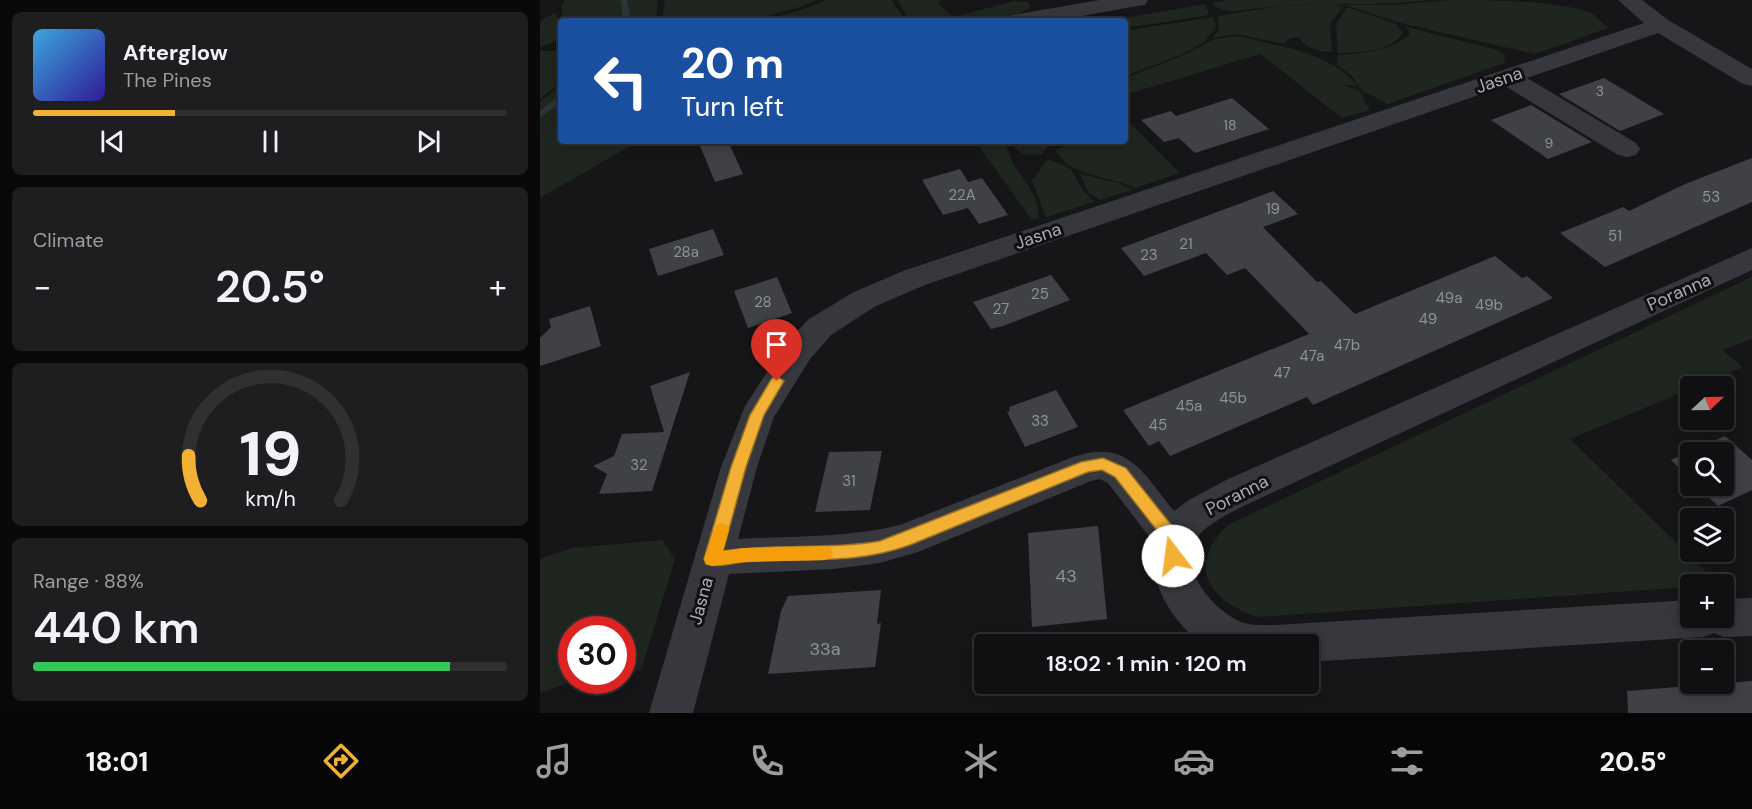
<!DOCTYPE html>
<html lang="en">
<head>
<meta charset="utf-8">
<style>
  body { margin:0; font-family:"DM Sans",sans-serif; background:#1e1e20; color:#f1f3f6; height:100vh; display:flex; flex-direction:column; font-size:22px; white-space:nowrap }
  * { box-sizing:border-box; margin:0 }
  p { font-size:20px; color:#9c9d9f }
  .icon { flex:none; width:33px; height:33px; fill:none; stroke:currentColor; stroke-width:2; stroke-linecap:round; stroke-linejoin:round }
  .map { position:relative; flex:1; overflow:hidden }
  .details { display:flex; flex-direction:column; gap:12px; padding:12px; background:#09090a; width:540px }
  .details>* { flex:none }
  .guide { position:absolute; left:18px; top:18px; width:570px; height:126px; border-radius:6px; box-shadow:0 3px 15px #0003,0 0 0 2px #303032; background:#1a4fa0; color:#fff; overflow:hidden }
  .needle { width:39px; rotate:68deg }
  .tools { position:absolute; left:1140px; top:376px; display:grid; gap:12px }
  .tools a { display:grid; place-items:center; width:54px; height:54px; border-radius:6px; background:#101012; box-shadow:0 3px 15px #0003,0 0 0 2px #303032; font-size:30px }
  .speed { position:absolute; left:18px; top:616px; display:flex; gap:12px; font-size:30px; font-weight:700; text-align:center }
  .speed>* { display:grid; place-content:center; width:78px; height:78px; border-radius:50%; background:#101012; box-shadow:0 3px 15px #0003,0 0 0 2px #303032; line-height:1 }
  .speed .limit { border:9px solid #d22; background:#fff; color:#111 }
  .pin { position:absolute; display:grid; place-items:center; width:51px; height:51px; color:#fff; margin:-62px -26px; border-radius:50% 50% 50% 0; rotate:-45deg; box-shadow:0 0 6px #0007 }
  .pin .icon { rotate:45deg }
  .me { position:absolute; width:66px; margin:-33px; rotate:345deg; stroke-linejoin:round; filter:drop-shadow(0 0 4px #0008) }
  .turn { display:flex; align-items:center; gap:21px; height:126px; padding:0 24px; font-size:27px }
  .turn .icon { width:78px; height:78px; stroke-width:2.5 }
  .turn b { display:block; font-size:42px; line-height:51px }
  .big { font-size:45px; font-weight:600; line-height:1.1 }
  .details .card { flex:1; display:flex; flex-direction:column; justify-content:center; gap:9px; min-width:0; padding:0 21px; border-radius:9px; background:#1e1e20 }
  .details .dial { align-items:center; gap:0 }
  .dial svg { height:156px; overflow:visible; fill:none; stroke:#303032; stroke-width:7; stroke-linecap:round; text-anchor:middle }
  .dial text { fill:#f1f3f6; stroke:none }
  .song { display:flex; align-items:center; gap:18px }
  .cover { width:72px; height:72px; border-radius:9px; background:linear-gradient(135deg,hsl(200 70% 55%),hsl(250 70% 35%)) }
  .played { height:6px; border-radius:3px; background:linear-gradient(90deg,#f2b134 30%,#303032 30%) }
  .keys { display:flex; justify-content:space-around; direction:ltr }
  .heat { display:flex; justify-content:space-between; align-items:center; font-size:33px; direction:ltr }
  .charge { height:9px; border-radius:4px; background:linear-gradient(90deg,#34c759 88%,#303032 0) }
  .trip { position:absolute; left:434px; top:634px; width:345px; height:60px; border-radius:6px; background:#101012; box-shadow:0 3px 15px #0003,0 0 0 2px #303032; font-weight:600; line-height:60px; text-align:center }
  .tabs { display:flex; height:96px; justify-content:space-around; align-items:center; background:#060607; color:#9c9d9f }
  .tabs .icon { width:42px; height:42px }
  .tabs .current { color:#f2b134 }
  .tabs b { font-size:27px; color:#f1f3f6 }
  main { display:flex; flex:1; min-height:0 }
  .map>svg:first-child { display:block }
</style>
</head>
<body>
<main>
<section class="details">
<div class="card">
<div class="song"><i class="cover"></i><div><b>Afterglow</b><p>The Pines</p></div></div>
<div class="played"></div>
<div class="keys"><svg class="icon" aria-label="previous" viewBox="0 0 24 24"><path d="M18 5L8 12l10 7zM5 5v14"/></svg><svg class="icon" aria-label="pause" viewBox="0 0 24 24"><path d="M8 5v14M16 5v14"/></svg><svg class="icon" aria-label="next" viewBox="0 0 24 24"><path d="M6 5l10 7-10 7zM19 5v14"/></svg></div>
</div>
<div class="card"><p>Climate</p>
<div class="heat"><a>−</a><b class="big">20.5°</b><a>+</a></div>
</div>
<div class="card dial"><svg viewBox="0 0 100 80">
<path d="M14 69A42 42 0 1 1 86 69"/>
<path d="M14 69A42 42 0 0 1 8 46" stroke="#f2b134"/>
<text x="50" y="56" font-size="32" font-weight="700">19</text>
<text x="50" y="72" font-size="11">km/h</text>
</svg></div>
<div class="card"><p>Range · 88%</p><b class="big">440 km</b><div class="charge"></div></div>
</section>
<div class="map">
<svg width="1212" height="713" viewBox="0 0 1212 713">
  <rect width="100%" height="100%" fill="#161618"/>
  <path fill="#1e261f" d="M25,0H118L116,21H23L21,7Z
    M125,0H277L257,8L206,21H122Z
    M287,0H351L366,21H218L262,10Z
    M357,0H402L397,2L413,17L475,1L488,2L491,6C472,26 397,21 370,21Z
    M687,0H889C830,8 769,0 710,9C697,11 681,14 671,3Z
    M910,0C944,0 1027,0 1054,15C1059,19 1063,24 1068,28L995,54L861,23L805,5H856Z
    M666,4L669,15L585,28V21H566Z
    M795,4L802,7L790,24L792,52C777,51 768,50 758,37L748,39L744,44L696,34L672,38L679,29L678,16L740,6Z
    M807,7L856,24L863,33C849,53 820,52 798,53L796,24Z
    M15,12L19,21V41L0,47V22Z
    M673,17L676,27L666,40L656,47L636,57L585,76V31Z
    M863,26L957,50L965,55L964,63L848,104L823,91L810,74L797,65L798,55C823,53 848,52 869,35V30Z
    M698,36C740,47 788,51 818,86L801,84L819,91L830,110L802,118L720,54L585,95V78L644,55L675,39Z
    M0,51H21V82L0,99Z
    M21,85V141H99L0,198V102Z
    M585,118L640,173L595,188C574,177 524,175 516,150L522,147L531,146L529,141H538L540,144L543,141H585Z
    M435,141H464C468,148 470,156 473,163C482,179 502,198 498,218L492,220Z
    M470,141H511L502,154C486,156 479,155 470,141Z
    M508,159L531,169L543,191L554,202L506,217L492,181Z
    M540,174L579,183L592,190L560,200L548,192Z
    M1212,277V339L1182,350L1203,367L1030,439L1180,585H1150V587L718,617C669,601 645,566 688,525Z
    M122,540L135,559L101,670L83,672L82,630H32L33,681L0,693V559L32,548Z"/>
  <g fill="none" stroke-linecap="round" stroke-linejoin="round">
    <path fill="#2c353c" fill-rule="evenodd" d="M81,0H87L91,21H83Z
      M18,97H21V103L0,117V111Z"/>
  </g>
  <path fill="#404145" d="M1064,78L1124,114L1080,131L1019,94Z
    M692,98L729,129L655,153L639,138L624,142L601,120L631,111L636,116Z
    M991,105L1052,142L1008,159L951,120Z
    M158,141H188L203,174L175,182Z
    M1212,158V202L1065,267L1020,233L1083,207L1089,211L1145,184Z
    M420,169L428,182L442,178L468,215L439,224L428,208L403,215L382,180Z
    M733,191L758,214L723,227L777,282L781,281L815,314L955,256L982,278L987,276L1013,298L773,405L767,397L630,456L619,441L609,446L583,410L769,334L705,268L687,275L666,253L604,276L581,248Z
    M173,229L184,255L118,276L109,249Z
    M511,275L530,300L463,326L451,329L433,302Z
    M237,277L252,313L208,328L194,291Z
    M50,306L61,346L0,366V338L11,327L9,319Z
    M150,372L112,491L59,494L67,474L53,466L74,456L82,434L124,432L110,386Z
    M516,390L538,427L485,447L467,412L470,411L469,407Z
    M1185,436L1212,460V490L1178,506L1157,486H1184V453H1150V479L1131,460Z
    M342,451L330,510L275,512L289,452Z
    M558,526L567,619L492,627L488,533Z
    M341,590L337,624L341,623L335,667L228,674L241,611L248,596Z
    M1212,681V713H1088L1087,691Z"/>
  <g fill="none" stroke-linecap="round" stroke-linejoin="round">
    <path fill="#37383d" fill-rule="evenodd" d="M560,0H608L605,5L597,6L515,21H467L470,16L478,14Z
      M1078,0H1102L1128,20L1212,69V86L1203,84L1118,33L987,78L1096,143L1100,149L1096,155L1087,157L1078,155L965,86L385,285L336,306L291,335L270,359L234,417L217,467L198,539C253,536 307,538 360,525L533,457C588,438 603,473 634,511L649,500L686,480L1212,248V270L712,502C696,510 660,526 653,544C642,574 674,609 699,621C709,626 724,625 735,625L1150,600V618H1184V599L1212,598V636L1184,637L1174,633L1163,637L768,662V645H664C634,625 606,581 614,543L568,483L560,479L551,481L378,552L340,563L293,569L189,574L153,713H109L181,467L205,406L246,343L269,319L314,292L363,271L1104,23Z"/>
  </g>
  <path fill="#f2b134" stroke="#9d7322" stroke-width="1.5" d="M237,376L244,381L224,415L206,467L183,551C235,543 289,550 340,541L541,462L563,458L586,468L640,536C644,543 642,553 638,561L633,563L627,561L624,556L626,542L575,477L562,470L548,472L370,545C312,566 262,557 203,562C191,563 178,568 166,564L164,559L191,467L210,415L232,378Z"/>
  <path fill="#f59e0b" d="M181,523L187,525L189,530L183,551L204,548L285,546L291,548L293,553L291,558L285,560L204,562L172,566L166,564L164,559L176,525Z"/>
  <g text-anchor="middle" dominant-baseline="central" stroke-width="6" stroke-linejoin="round" paint-order="stroke">
    <g font-size="14" fill="#8e929b">
      <text x="1060" y="91">3</text>
      <text x="690" y="125">18</text>
      <text x="1009" y="143">9</text>
    </g>
    <g font-size="15" fill="#8e929b">
      <text x="422" y="195">22A</text>
      <text x="1171" y="197">53</text>
      <text x="733" y="209">19</text>
      <text x="1075" y="236">51</text>
      <text x="646" y="244">21</text>
      <text x="146" y="252">28a</text>
      <text x="609" y="255">23</text>
      <text x="500" y="294">25</text>
      <text x="909" y="298">49a</text>
      <text x="223" y="302">28</text>
      <text x="949" y="305">49b</text>
      <text x="461" y="309">27</text>
      <text x="888" y="319">49</text>
      <text x="807" y="345">47b</text>
      <text x="772" y="356">47a</text>
      <text x="742" y="373">47</text>
      <text x="693" y="398">45b</text>
      <text x="649" y="406">45a</text>
      <text x="500" y="421">33</text>
      <text x="618" y="425">45</text>
      <text x="99" y="465">32</text>
      <text x="309" y="481">31</text>
    </g>
    <g font-size="18" fill="#a8adb8" stroke="#111113">
      <text transform="translate(959 80) rotate(-19)">Jasna</text>
      <text transform="translate(498 236) rotate(-19)">Jasna</text>
      <text transform="translate(1139 292) rotate(-24)">Poranna</text>
      <text transform="translate(697 495) rotate(-27)">Poranna</text>
      <text transform="translate(161 601) rotate(-75)">Jasna</text>
    </g>
    <g font-size="18" fill="#8e929b">
      <text x="526" y="576">43</text>
      <text x="285" y="649">33a</text>
    </g>
  </g>
</svg>
<div class="tools">
<a><svg class="needle" viewBox="-14 -14 28 28"><path d="M0-13l5 13h-10z" fill="#e53935"/><path d="M0 13l5-13h-10z" fill="#9c9d9f"/></svg></a>
<a><svg class="icon" aria-label="search" viewBox="0 0 24 24"><circle cx="10" cy="10" r="6"/><path d="M15 15l6 6"/></svg></a>
<a><svg class="icon" aria-label="layers" viewBox="0 0 24 24"><path d="M12 4l9 5-9 5-9-5zM3 14l9 5 9-5"/></svg></a>
<a>+</a>
<a>−</a>
</div>
<div class="speed"><div class="limit">30</div></div>
<div class="pin" style="left:237px;top:381px;background:#d93025"><svg class="icon" aria-label="arrive" viewBox="0 0 24 24"><path d="M6 21V4h12l-3 4 3 4H6"/></svg></div>
<svg class="me" style="left:633px;top:556px" viewBox="-20 -20 40 40"><circle r="19" fill="#fff"/><path d="M0-13L10 11 0 6-10 11z" fill="#f2b134"/></svg>
<div class="trip">18:02 · 1 min · 120 m</div>
<div class="guide">
<div class="turn"><svg class="icon" aria-label="left" viewBox="0 0 24 24"><path d="M17 20v-9H6M10 6l-5 5 5 5"/></svg><div><b>20 m</b>Turn left</div></div>
</div>
</div>
</main>
<nav class="tabs">
<b>18:01</b>
<svg class="icon current" aria-label="directions" viewBox="0 0 24 24"><path d="M12 3l9 9-9 9-9-9zM9 14v-3h6M13 9l2 2-2 2"/></svg>
<svg class="icon" aria-label="music" viewBox="0 0 24 24"><path d="M9 18V5l10-2v13"/><circle cx="6" cy="18" r="3"/><circle cx="16" cy="16" r="3"/></svg>
<svg class="icon" aria-label="phone" viewBox="0 0 24 24"><path d="M5 4h4l2 5-3 2q2 4 5 5l2-3 5 2v4C11 20 4 13 5 4z"/></svg>
<svg class="icon" aria-label="climate" viewBox="0 0 24 24"><path d="M12 3v18M4 7l16 10M4 17L20 7"/></svg>
<svg class="icon" aria-label="car" viewBox="0 0 24 24"><path d="M5 17H2v-5l4-1 3-4h7l3 4 3 1v5h-3M9 17h6M6 11h13"/><circle cx="7" cy="17" r="2"/><circle cx="17" cy="17" r="2"/></svg>
<svg class="icon" aria-label="filters" viewBox="0 0 24 24"><path d="M4 7h16M4 17h16"/><circle cx="9" cy="7" r="2"/><circle cx="15" cy="17" r="2"/></svg>
<b>20.5°</b>
</nav>
</body>
</html>
